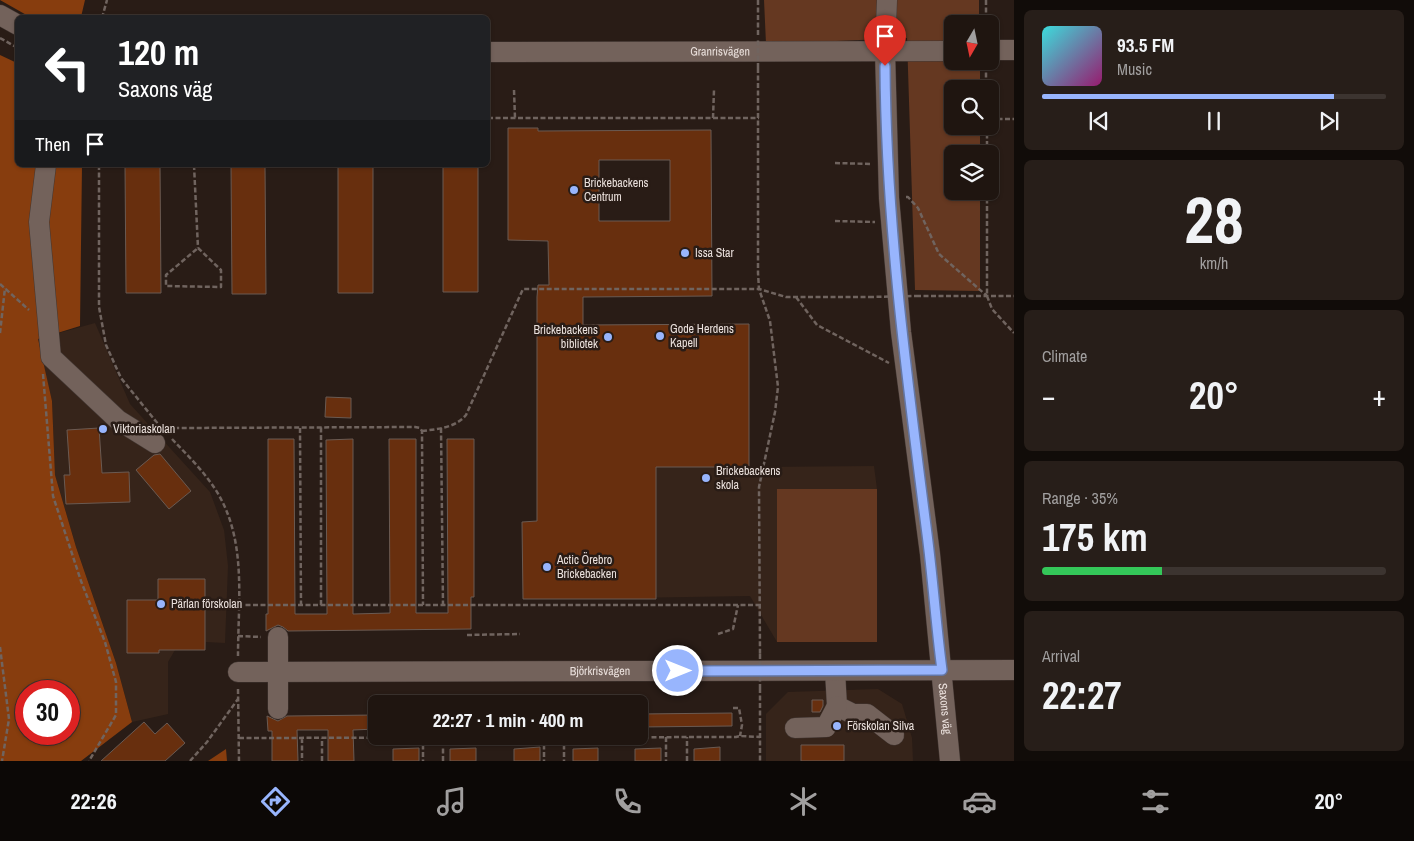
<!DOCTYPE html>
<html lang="en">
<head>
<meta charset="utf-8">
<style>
  body { margin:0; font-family:"Archivo Narrow",sans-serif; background:#271e19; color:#f1f3f6; height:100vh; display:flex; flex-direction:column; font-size:19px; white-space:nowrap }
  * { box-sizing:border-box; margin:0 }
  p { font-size:16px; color:#a19f9f }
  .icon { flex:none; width:28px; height:28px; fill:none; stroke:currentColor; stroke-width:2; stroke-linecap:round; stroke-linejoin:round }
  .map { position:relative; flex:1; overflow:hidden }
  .sheet { display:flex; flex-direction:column; gap:10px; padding:10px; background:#110c09; width:400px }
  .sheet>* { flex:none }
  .banner { position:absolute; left:15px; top:15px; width:475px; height:152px; border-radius:8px; box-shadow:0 1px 4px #0004,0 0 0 1px #3c3430; background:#202124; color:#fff; overflow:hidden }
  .needle { width:32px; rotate:189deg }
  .buttons { position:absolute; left:944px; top:15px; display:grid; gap:10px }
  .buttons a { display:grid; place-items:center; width:55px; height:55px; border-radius:8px; background:#1f1510; box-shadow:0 1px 4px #0004,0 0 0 1px #3c3430; font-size:25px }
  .speed { position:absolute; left:15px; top:680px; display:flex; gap:10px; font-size:25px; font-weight:700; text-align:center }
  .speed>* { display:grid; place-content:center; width:65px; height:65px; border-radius:50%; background:#1f1510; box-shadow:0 1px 4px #0004,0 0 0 1px #3c3430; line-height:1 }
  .speed .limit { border:8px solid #d22; background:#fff; color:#111 }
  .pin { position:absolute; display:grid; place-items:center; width:42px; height:42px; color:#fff; margin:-51px -21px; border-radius:50% 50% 50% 0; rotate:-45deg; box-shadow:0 0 5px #0007 }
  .pin .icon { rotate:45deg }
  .me { position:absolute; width:55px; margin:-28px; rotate:90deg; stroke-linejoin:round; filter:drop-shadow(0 0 4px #0008) }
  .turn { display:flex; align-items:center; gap:18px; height:105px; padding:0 20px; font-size:22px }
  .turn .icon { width:65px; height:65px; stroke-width:2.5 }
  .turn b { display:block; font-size:35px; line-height:42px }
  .then { display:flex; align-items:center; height:48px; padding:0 20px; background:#0003; gap:10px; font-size:19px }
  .big { font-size:38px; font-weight:800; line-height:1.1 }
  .sheet .tile { flex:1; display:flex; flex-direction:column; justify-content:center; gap:8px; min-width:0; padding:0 18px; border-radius:8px; background:#271e19 }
  .sheet .dial { align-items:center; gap:0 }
  .dial b { font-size:65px; line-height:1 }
  .song { display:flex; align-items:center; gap:15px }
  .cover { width:60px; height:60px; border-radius:8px; background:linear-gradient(135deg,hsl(180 70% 55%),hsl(320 70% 35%)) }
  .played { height:5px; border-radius:2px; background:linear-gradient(90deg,#98b5fd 85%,#3c3430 85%) }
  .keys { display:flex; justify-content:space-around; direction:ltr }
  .heat { display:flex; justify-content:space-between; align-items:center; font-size:28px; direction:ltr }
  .charge { height:8px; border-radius:4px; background:linear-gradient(90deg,#34c759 35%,#3c3430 0) }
  .trip { position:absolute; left:368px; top:695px; width:280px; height:50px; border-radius:8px; background:#1f1510; box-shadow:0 1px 4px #0004,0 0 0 1px #3c3430; font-weight:800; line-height:50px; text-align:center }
  .tabs { display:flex; height:80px; justify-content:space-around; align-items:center; background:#0c0806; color:#a19f9f }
  .tabs .icon { width:35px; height:35px }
  .tabs .current { color:#98b5fd }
  .tabs b { font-size:22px; color:#f1f3f6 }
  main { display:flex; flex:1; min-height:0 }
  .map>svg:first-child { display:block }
</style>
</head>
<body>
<main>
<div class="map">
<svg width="1014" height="761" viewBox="0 0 1014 761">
  <rect width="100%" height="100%" fill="#291c16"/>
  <path fill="#36241a" d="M95,323L130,404L210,492L224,530L228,566L225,643L206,642L205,650H175L168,662V714L132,722L116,663L76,547L55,475L52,401L37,339Z
    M668,324H749V467L874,466L877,489V642H777L750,596L564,599V521H537V352H668Z
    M878,689L902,704L912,738L913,761H766V714L788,692Z"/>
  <path fill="#653821" d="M764,0H979V24H952V61H980V89H952V126H980V154H952V191H980V291L915,290L907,38L766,44Z
    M777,489H877V642H777Z"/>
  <path fill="#873d0e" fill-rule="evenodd" d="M0,0H85L81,17H30Z
    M0,55L17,63L18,165H82L80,326L38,339L52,401L55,475L76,547L116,663L132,722L81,761H0ZM26,691H69V734H26Z
    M226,749L227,761H208Z"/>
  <path fill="#682f0e" stroke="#6a5a52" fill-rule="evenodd" d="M508,128H538V131L711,130L712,296L583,297V325L749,324V467H656V599H523L522,522L537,521V297L538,285H549L548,241L508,240ZM599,160H670V221H599Z
    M125,165H160L161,293H126Z
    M231,165H265L266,294H232Z
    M338,165H373V293H338Z
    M443,165H478V292H443Z
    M326,397L351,398V418L325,417Z
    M99,428L102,473L129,472L130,502L66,504L64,475H70L67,430Z
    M268,439H294L295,614H327L326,440L353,439V614L390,613L389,439H416V613H448L447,439H474V597H471V629L288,631L283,627L278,625L266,631V614H268Z
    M160,454L191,491L169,509L136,470L154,455Z
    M158,579H205V650H159V653H127V600H158Z
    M812,700H823V706L820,712H812Z
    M732,713V726L639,727V714Z
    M376,715V729L353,730L354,761H328V730H297L298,761H272V731H268L267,716L278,721L287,716Z
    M144,722L155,734L167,723L185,743L165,761H101Z
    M801,745H844V761H801Z
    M540,747V761H514V749Z
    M720,747V761H694V749Z
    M419,748V761H393V749Z
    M476,748V761H450V749Z
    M598,748V761H573V749Z
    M661,748V761H635V749Z"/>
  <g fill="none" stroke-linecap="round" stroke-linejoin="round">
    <g stroke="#423733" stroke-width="21">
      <g id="minor">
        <path id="s1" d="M887,0L885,51L889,198L901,332L930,554L950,761"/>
        <path d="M0,15L18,25"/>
        <path d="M990,50H1014"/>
        <path id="s2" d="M488,52L952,51"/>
        <path d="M46,165L39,222L51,357L118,420L155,443"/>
        <path d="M835,671L837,706L853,714H867L894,735"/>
        <path id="s3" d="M238,672L1014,670"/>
        <path d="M278,709V637"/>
        <path d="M795,728L826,727L837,706"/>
      </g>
    </g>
    <path stroke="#70645f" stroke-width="2.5" stroke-dasharray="5 2.5" stroke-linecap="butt" d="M758,0V35
      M986,0V24
      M102,18L107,0
      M0,38L18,48
      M986,65V89
      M758,68V273L759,289L770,321L778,387L775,412L759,487L760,654
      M514,90L515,118
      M488,118H759
      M713,118L714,90
      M990,119H1014
      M987,126V154
      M835,163L871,164
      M99,165V307L106,345L121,378L158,424
      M194,165L198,248
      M987,191V296L992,309L1014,333
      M906,197H908L918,208L939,254L987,296
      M835,221L875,222
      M198,248L221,270V287L166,286V275Z
      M0,284L29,310
      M916,296H1014
      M796,297L817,325L889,363
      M0,333L5,288
      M43,374L53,496L81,581L105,642L116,682V715L89,761
      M300,428L301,605
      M441,428L443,605
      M422,431C438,429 455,428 466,415L523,289H759L786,297H869
      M168,433L177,428L415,427L420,428L422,431L423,605
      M172,439C190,458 210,477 222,501C246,548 238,605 238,656
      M238,605H759
      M321,605V427
      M718,634L733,629L738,605
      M467,635L520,634
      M238,636L261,637
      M0,647L9,719L2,761
      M760,688V761
      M238,689L239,761
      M733,708H739L742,725L740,736
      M423,737V761
      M544,737V761
      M564,737V761
      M666,737V761
      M239,738L736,737L740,736L760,737
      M302,738V761
      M190,761L207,742L238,699
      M322,761V738
      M443,761V738
      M687,761V737"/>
    <use href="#minor" stroke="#73625b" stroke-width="20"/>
    <path stroke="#70645f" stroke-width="2.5" stroke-dasharray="5 2.5" stroke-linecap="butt" d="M758,68V39
      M869,297L916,296
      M760,654V688"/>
  </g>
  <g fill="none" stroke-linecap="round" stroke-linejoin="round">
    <g stroke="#6376a4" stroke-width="12">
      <path id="route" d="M678,671L942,670C936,625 933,580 927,534C907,379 886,223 885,66"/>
    </g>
    <use href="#route" stroke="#98b5fd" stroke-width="9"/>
  </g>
  <g fill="#98b5fd" stroke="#291c16" stroke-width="2">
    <circle cx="574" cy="190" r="5"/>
    <circle cx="685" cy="253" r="5"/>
    <circle cx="660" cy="336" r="5"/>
    <circle cx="608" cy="337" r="5"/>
    <circle cx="103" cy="429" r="5"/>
    <circle cx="706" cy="478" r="5"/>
    <circle cx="547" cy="567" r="5"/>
    <circle cx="161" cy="604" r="5"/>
    <circle cx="837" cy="726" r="5"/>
  </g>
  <g text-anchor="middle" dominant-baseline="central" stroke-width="5" stroke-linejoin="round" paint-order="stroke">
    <g font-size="12" fill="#eae0dc" stroke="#291c16">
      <text stroke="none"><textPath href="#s2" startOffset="232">Granrisvägen</textPath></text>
      <text stroke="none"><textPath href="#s3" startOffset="362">Björkrisvägen</textPath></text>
      <text stroke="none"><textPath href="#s1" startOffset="712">Saxons väg</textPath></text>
    </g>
    <g font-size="12" fill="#eae0dc" stroke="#291c16" text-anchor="start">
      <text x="584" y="183">Brickebackens<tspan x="584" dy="14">Centrum</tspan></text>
      <text x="695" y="253">Issa Star</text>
      <text x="670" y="329">Gode Herdens<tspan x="670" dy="14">Kapell</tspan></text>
      <text x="598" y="330" text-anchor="end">Brickebackens<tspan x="598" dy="14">bibliotek</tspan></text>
      <text x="113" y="429">Viktoriaskolan</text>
      <text x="716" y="471">Brickebackens<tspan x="716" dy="14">skola</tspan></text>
      <text x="557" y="560">Actic Örebro<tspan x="557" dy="14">Brickebacken</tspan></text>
      <text x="171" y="604">Pärlan förskolan</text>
      <text x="847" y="726">Förskolan Silva</text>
    </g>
  </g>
</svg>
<div class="buttons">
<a><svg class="needle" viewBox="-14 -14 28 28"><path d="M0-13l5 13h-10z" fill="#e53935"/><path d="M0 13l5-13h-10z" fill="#a19f9f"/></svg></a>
<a><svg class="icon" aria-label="search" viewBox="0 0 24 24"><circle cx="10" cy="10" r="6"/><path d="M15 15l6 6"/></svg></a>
<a><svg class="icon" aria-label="layers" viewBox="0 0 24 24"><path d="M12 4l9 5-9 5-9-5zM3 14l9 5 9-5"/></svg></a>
</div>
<div class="speed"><div class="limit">30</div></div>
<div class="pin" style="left:885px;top:66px;background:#d93025"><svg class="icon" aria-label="arrive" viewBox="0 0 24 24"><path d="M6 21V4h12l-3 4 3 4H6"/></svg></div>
<svg class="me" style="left:678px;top:671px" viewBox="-20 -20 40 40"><circle r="17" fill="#98b5fd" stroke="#fff" stroke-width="3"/><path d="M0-11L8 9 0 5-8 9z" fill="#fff"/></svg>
<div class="trip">22:27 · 1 min · 400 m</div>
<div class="banner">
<div class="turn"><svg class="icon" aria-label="left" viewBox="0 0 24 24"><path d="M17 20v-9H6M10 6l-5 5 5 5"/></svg><div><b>120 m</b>Saxons väg</div></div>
<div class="then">Then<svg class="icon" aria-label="arrive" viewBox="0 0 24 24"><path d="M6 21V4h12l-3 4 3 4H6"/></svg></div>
</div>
</div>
<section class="sheet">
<div class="tile">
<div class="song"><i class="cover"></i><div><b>93.5 FM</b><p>Music</p></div></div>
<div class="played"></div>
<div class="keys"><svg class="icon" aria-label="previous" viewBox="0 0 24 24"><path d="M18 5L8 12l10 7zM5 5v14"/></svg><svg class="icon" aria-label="pause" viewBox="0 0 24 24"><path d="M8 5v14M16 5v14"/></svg><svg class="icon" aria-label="next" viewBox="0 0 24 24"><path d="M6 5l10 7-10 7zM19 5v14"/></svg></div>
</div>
<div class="tile dial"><b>28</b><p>km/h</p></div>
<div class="tile"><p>Climate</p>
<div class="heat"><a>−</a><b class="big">20°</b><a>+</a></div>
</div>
<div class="tile"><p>Range · 35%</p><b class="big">175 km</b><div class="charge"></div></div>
<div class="tile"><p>Arrival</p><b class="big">22:27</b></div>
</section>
</main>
<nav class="tabs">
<b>22:26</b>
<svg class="icon current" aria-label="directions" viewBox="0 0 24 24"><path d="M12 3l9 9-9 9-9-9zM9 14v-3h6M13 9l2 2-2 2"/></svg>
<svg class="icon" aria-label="music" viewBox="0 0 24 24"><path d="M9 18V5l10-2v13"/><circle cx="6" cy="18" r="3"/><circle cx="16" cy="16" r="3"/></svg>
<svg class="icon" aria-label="phone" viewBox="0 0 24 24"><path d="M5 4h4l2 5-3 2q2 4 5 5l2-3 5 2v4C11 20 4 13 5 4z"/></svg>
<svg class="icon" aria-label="climate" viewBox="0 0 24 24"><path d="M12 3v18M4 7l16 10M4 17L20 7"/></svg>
<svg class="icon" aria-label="car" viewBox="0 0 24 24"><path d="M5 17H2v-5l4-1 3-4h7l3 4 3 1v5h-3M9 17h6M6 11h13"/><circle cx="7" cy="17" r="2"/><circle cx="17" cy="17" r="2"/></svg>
<svg class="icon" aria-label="filters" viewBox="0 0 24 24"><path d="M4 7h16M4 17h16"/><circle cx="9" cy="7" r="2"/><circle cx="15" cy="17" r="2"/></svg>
<b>20°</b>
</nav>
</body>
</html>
